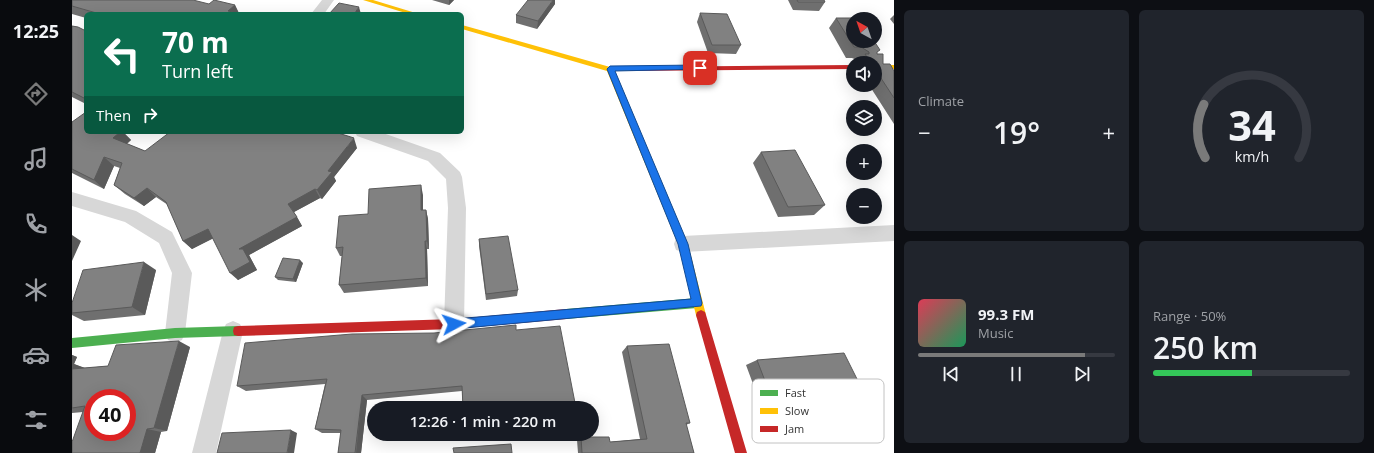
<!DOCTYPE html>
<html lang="en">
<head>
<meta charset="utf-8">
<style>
  body { margin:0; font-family:"Open Sans",sans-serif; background:#20242c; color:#f1f3f6; height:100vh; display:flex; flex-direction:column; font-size:15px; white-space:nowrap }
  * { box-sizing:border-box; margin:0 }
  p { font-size:13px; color:#9ea1a6 }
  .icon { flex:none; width:22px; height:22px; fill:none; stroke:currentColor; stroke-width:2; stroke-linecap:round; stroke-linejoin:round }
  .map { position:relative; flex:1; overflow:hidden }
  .sheet { display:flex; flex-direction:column; gap:10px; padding:10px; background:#0d0f14; width:480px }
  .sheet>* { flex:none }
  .top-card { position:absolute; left:12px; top:12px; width:380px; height:122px; border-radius:6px; box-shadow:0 4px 16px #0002; background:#0b6e4f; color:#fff; overflow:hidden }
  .needle { width:26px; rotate:320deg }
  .tools { position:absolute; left:774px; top:12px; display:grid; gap:8px }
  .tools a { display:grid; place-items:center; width:36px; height:36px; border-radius:50%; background:#171b24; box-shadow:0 4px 16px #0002; font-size:20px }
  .speed { position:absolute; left:12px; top:389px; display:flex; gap:8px; font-size:20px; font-weight:700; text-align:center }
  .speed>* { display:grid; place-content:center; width:52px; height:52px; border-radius:50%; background:#171b24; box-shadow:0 4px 16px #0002; line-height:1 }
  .speed .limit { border:6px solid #d22; background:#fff; color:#111 }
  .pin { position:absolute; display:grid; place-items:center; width:34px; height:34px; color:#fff; margin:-17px; border-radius:8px; box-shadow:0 2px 6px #0006 }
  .me { position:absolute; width:44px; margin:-22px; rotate:85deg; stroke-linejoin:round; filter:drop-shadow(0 0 3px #0008) }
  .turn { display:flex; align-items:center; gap:14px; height:84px; padding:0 12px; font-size:18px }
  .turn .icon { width:52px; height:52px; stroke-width:2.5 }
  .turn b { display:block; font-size:28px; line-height:34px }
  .then { display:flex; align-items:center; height:38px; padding:0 12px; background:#0003; gap:8px; font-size:15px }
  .big { font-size:30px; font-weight:600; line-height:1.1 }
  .sheet .card { flex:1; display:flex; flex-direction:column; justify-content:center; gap:6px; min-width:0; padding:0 14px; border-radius:6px; background:#20242c }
  .sheet .dial { align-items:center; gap:0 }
  .dial svg { height:104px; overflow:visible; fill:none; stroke:#363941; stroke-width:7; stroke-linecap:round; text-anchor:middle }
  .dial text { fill:#f1f3f6; stroke:none }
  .song { display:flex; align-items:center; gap:12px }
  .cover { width:48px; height:48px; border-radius:6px; background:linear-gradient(135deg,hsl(350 70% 55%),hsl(150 70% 35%)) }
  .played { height:4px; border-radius:2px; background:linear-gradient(90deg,#7a7a7a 85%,#363941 85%) }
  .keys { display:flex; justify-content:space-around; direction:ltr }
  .heat { display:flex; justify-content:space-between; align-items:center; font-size:22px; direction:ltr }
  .charge { height:6px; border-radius:3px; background:linear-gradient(90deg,#34c759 50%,#363941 0) }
  .sheet .tiles { flex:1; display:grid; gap:10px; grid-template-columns:repeat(2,1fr) }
  .trip { position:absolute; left:295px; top:401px; width:232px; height:40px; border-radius:20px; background:#171b24; box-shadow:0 4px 16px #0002; font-weight:600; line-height:40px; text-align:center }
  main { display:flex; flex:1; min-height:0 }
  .dock { display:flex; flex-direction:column; width:72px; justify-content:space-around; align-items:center; background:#090b0e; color:#9ea1a6 }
  .dock .icon { width:28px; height:28px }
  .dock .current { color:#7a7a7a }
  .dock b { font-size:18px; color:#f1f3f6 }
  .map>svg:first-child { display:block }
</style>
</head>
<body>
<main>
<nav class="dock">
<b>12:25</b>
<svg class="icon current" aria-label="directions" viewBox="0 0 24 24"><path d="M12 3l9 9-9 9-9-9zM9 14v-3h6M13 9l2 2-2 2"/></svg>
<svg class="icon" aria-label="music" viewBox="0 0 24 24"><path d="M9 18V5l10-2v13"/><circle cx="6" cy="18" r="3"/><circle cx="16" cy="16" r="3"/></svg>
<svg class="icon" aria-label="phone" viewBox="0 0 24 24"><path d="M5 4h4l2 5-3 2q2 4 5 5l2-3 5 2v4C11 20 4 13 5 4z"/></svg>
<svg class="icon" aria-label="climate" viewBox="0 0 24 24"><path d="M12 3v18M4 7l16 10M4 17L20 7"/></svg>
<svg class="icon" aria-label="car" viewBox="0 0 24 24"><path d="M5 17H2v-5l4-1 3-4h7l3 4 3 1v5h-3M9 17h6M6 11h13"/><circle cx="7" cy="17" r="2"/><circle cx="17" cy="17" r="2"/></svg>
<svg class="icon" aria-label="filters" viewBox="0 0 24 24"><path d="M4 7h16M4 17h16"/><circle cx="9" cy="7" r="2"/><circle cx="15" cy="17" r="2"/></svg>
</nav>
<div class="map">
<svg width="822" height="453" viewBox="0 0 822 453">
  <rect width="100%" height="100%" fill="#fff"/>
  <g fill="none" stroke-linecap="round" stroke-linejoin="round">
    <path fill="#d7d7d7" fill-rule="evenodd" d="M250,0H262L252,14H239Z
      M283,132H308L368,153L388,172L390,177L394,208L392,324L389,331L382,334L375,331L372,324L376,208L374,179L356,161L285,136Z
      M0,192L64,211L100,232L120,273L113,333L110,340L103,343L96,340L93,333L100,273L87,243L53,222L0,206Z
      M822,225V241L611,252L604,250L602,244L604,238L611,236Z
      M161,321L168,324L171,331L144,453H120L151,331L154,324Z"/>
    <path fill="#4caf50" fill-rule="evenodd" d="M625,298L629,300L630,303L629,306L625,308L494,319L490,317L489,314L490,311L494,309Z
      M166,326L170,327L171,331L170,335L166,336L103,338L0,348V338L103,328Z"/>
    <path fill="#ffc107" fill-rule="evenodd" d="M291,0H301L347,14H337Z
      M390,25L538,67H561V71H543L616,244L634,315L633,318L629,320L625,318L624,315L606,244L535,71L390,29Z
      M803,65H822V69H803Z"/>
    <path fill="#c62828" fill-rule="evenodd" d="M781,65V69L559,71L555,69L559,67Z
      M494,309L498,311L499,314L498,317L494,319L382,329L166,336L162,335L161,331L162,327L166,326L382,319Z
      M629,310L633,312L634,315L675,453H663L624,315L625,312Z"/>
  </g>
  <path fill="#6f6f6f" d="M0,0L163,5L167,13L172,14H14V18L0,14Z
    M360,0H382L377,5Z
    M716,0H752L753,2L747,11L721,10Z
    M483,4L465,29L444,23V15Z
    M628,13L669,45L664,54L636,53L625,22Z
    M822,15V24L818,19Z
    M764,18L805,54L811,64L822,71V124L797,85H803V63H786L787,61L780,58H774L757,28Z
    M0,26L14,31V104L0,97Z
    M0,122L14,132H51L59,140L55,144L73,151L285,148L262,177L264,181L250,199L248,198L222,212L230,226L177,255L178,257L185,270L166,280L141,238L120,249L111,241L96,205L84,197L72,206L53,194L42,185L48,168L42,166L32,189L0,173Z
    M689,152L753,205L742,215L706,217L681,163Z
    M351,195V210H354L356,219L357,249H355L356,286L272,293L267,285L270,256H268L264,248L296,214Z
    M407,239L446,290L445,296L414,300L407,246Z
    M231,263L224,282L206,280L203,277Z
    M84,270L73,315L12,321L0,315V303Z
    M444,330L504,408H391L390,391L295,400L289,453H266L269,433H250L243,429L253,384L174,391L165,386L362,333Z
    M555,346L618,423L614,425L622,453H506L505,440L509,437L538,442L568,439L550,352Z
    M118,347L95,431L89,432L83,453H0L11,412L0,413V355L5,357L2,364L12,368L36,366Z
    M685,360L795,399L780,404L691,411L674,365Z"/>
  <path fill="#5a5a5a" d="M377,0H382L377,5Z
    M481,0H483V4L465,29L466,21Z
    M163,5L167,14L156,11Z
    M287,7L289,14H282Z
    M48,132H51L59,140L50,147L41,138Z
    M282,138L285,148L262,177L264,181L250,199L245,190L256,171Z
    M32,157L42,166L32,189L22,180Z
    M349,185L351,195V219L349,210Z
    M75,188L84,197L72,206L62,198Z
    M243,189L248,198L222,212L216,204Z
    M354,210L356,219L357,249L355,241Z
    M225,217L230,226L177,255L178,257L185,270L166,280L158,273L167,249Z
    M136,229L144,237L120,249L111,241Z
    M0,235L9,241L0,261Z
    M353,241L355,249L356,286L354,278Z
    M228,260L231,263L224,282L221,279Z
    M72,262L84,270L73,315L60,307Z
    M107,341L118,347L95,431L82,428Z
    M0,355L5,357L2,364L16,369H0Z
    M290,395L295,400L289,453H284Z
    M75,429L89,432L83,453H68Z
    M219,430L225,433L222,453H215Z"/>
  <path fill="#818181" stroke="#5a5a5a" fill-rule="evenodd" d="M0,0H121L137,4L142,0L163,5L156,11L172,14H28L0,6Z
    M456,0H481L466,21L444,15Z
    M725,0H752L753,2H726Z
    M267,3L287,7L282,14H257Z
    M628,13L655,14L669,45H640Z
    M764,18H787L788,19H781V41H802L808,50L805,52V54H811V64H818L822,71V98L803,69V63H799L793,54H797V52L789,47H782Z
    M0,26L6,27L14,31V99L0,92Z
    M14,112V132H48L41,138L73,151L98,132H263L282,138L256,171L260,172L245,190L243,189L216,204L225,217L167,249H171L178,262L158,273L136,229L111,241L94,202L75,188L62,198L42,185L50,163L32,157L22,180L0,169V122Z
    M723,150L753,205L716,207L689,152Z
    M349,185V210H354L355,241H353L354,278L267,285L271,247L264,248L267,216L296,214L297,189Z
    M436,236L446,290L414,294L407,239Z
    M211,258L228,260L221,279L203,277Z
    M72,262L60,307L0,313V303L11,270Z
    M444,325V330L488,326L504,408H460V406L445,408H391L390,386L290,395L283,453H266L269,430L243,429L255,379L165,386L173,343L280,334L362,333Z
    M107,341L82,428L75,429L68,453H0V442L13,406L0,408V369L36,366L44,345ZM21,398H55V432H21Z
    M597,344L618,423H614L622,453H510L509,437H537L538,442L575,439L555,346Z
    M772,353L795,399L703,407L685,360Z
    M219,430L215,453H145L150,433Z
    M439,444L440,453H382L381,448Z"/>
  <path fill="#1a73e8" stroke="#114b97" d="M628,65L631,68L630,69L543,71L616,244L630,303L629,306L382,329L378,328L377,324L378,320L382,319L619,299L606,244L535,69L538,66Z"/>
  <rect x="680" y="379" width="132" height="64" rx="6" fill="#fff" stroke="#c2c2c2" stroke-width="1"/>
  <rect x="688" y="390" width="18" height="6" fill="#4caf50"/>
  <rect x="688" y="408" width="18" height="6" fill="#ffc107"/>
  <rect x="688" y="426" width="18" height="6" fill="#c62828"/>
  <g font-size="11" fill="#333">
    <text x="713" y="397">Fast</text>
    <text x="713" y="415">Slow</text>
    <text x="713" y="433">Jam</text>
  </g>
</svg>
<div class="tools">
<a><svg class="needle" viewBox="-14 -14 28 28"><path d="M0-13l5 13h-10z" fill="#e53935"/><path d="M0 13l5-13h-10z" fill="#9ea1a6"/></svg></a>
<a><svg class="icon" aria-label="sound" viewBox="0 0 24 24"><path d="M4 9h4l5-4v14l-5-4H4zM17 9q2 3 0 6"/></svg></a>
<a><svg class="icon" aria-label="layers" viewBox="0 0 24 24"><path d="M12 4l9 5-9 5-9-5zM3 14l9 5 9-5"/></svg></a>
<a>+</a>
<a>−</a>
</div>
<div class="speed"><div class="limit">40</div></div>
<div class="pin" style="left:628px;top:68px;background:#d93025"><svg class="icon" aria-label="arrive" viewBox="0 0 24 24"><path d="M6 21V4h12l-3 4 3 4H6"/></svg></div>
<svg class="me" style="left:382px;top:324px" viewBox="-20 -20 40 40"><path d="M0-17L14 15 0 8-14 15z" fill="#1a73e8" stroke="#fff" stroke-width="4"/></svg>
<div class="trip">12:26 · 1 min · 220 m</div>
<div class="top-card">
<div class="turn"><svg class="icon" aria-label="left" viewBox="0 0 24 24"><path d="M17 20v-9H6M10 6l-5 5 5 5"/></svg><div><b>70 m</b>Turn left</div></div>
<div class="then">Then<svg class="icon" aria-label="right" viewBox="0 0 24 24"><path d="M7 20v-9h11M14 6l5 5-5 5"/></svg></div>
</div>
</div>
<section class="sheet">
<div class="tiles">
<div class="card"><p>Climate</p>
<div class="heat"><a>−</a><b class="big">19°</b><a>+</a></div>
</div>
<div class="card dial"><svg viewBox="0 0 100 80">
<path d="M14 69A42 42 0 1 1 86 69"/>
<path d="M14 69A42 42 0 0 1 13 28" stroke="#7a7a7a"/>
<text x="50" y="56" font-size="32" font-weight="700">34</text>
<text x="50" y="72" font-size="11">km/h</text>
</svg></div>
<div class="card">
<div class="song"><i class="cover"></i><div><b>99.3 FM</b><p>Music</p></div></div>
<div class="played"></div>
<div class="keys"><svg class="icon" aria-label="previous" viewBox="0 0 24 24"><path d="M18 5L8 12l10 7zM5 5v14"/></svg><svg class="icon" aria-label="pause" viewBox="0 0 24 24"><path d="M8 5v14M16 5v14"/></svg><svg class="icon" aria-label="next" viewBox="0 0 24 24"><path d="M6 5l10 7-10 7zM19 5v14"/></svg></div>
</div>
<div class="card"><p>Range · 50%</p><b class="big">250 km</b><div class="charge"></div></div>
</div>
</section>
</main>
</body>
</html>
